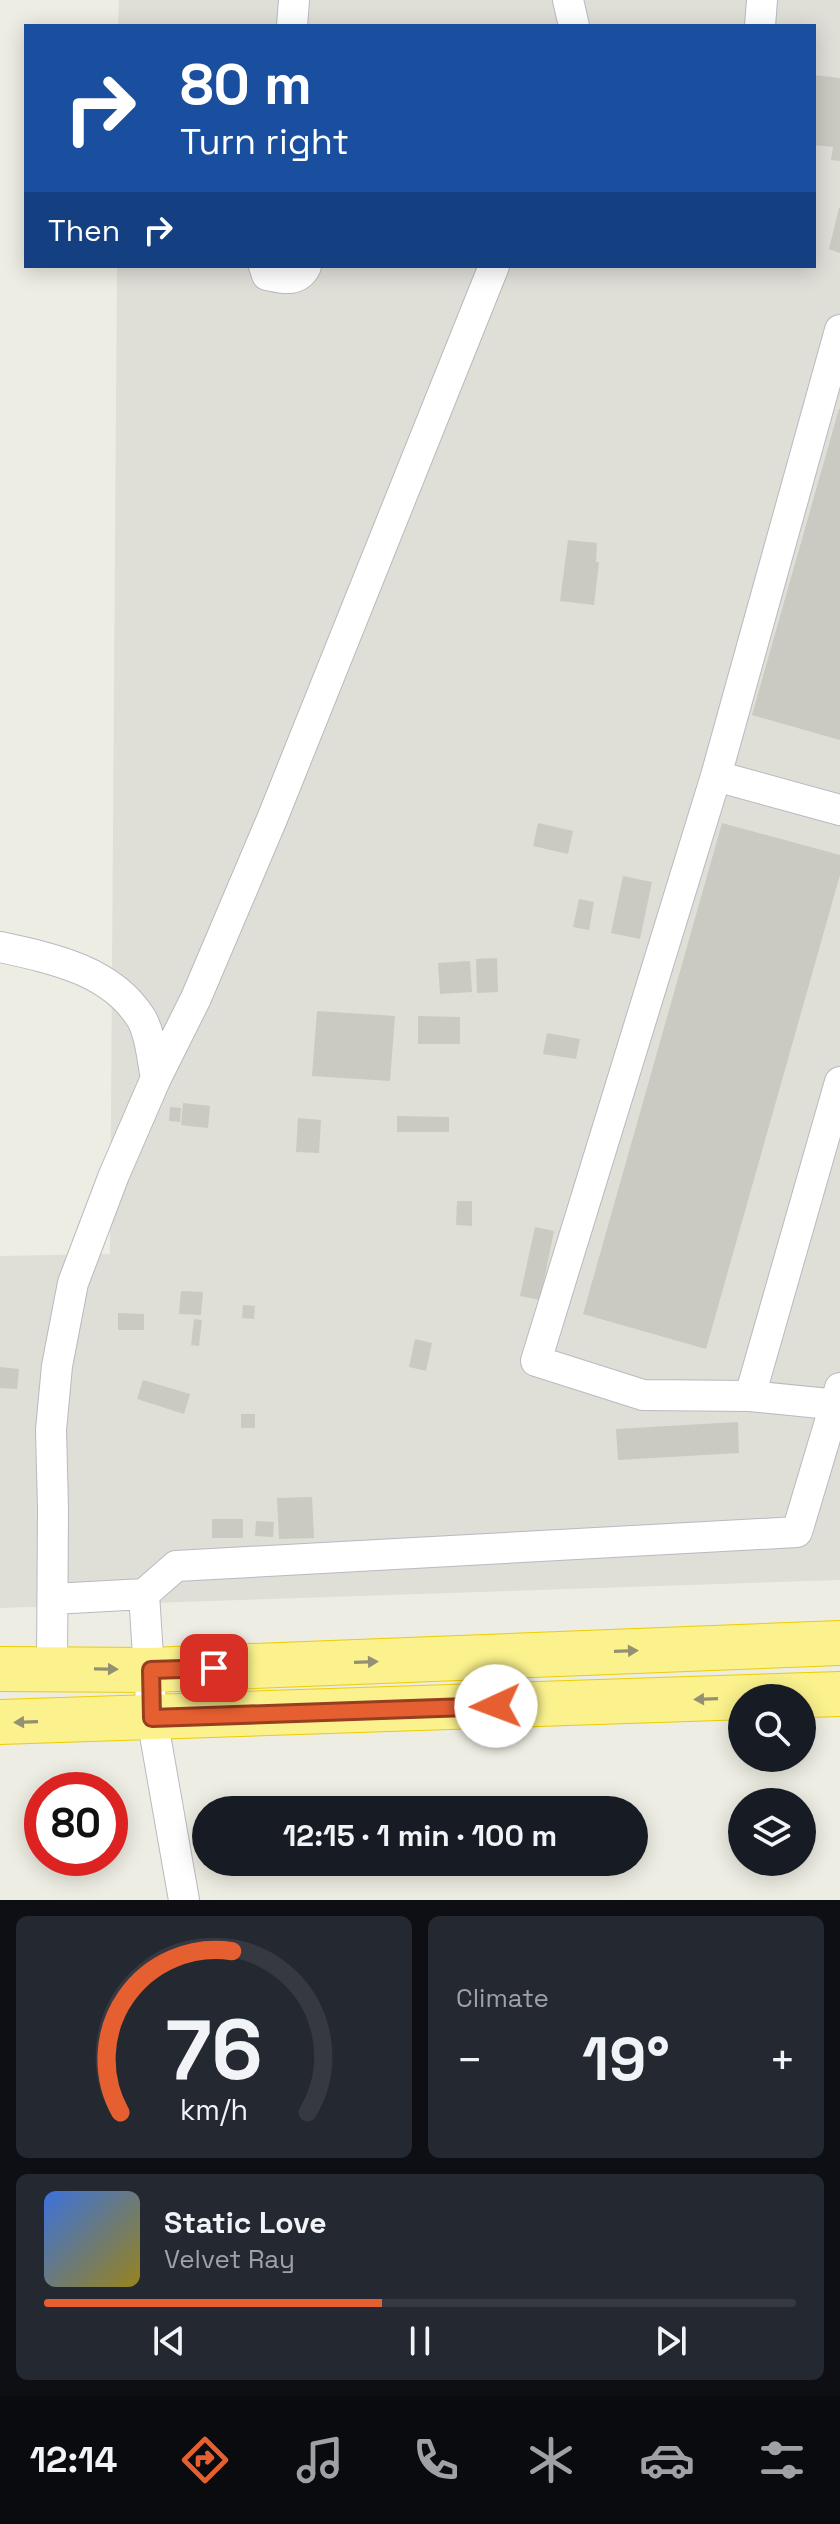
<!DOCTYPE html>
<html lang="en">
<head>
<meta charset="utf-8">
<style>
  body { margin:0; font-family:"Space Grotesk",sans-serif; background:#242831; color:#f1f3f6; height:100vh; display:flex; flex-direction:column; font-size:30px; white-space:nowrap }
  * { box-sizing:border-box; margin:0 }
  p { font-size:26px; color:#9ea1a6 }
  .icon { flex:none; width:44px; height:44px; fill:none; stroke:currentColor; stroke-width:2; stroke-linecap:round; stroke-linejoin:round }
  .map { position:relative; height:1900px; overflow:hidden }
  .drawer { display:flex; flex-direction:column; gap:16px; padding:16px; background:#0d0f14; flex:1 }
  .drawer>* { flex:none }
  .top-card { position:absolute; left:24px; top:24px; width:792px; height:244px; border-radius:0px; box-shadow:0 4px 20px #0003; background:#1a4fa0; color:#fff; overflow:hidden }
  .fabs { position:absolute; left:728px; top:1684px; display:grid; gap:16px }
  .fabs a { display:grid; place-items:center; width:88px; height:88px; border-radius:50%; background:#171b24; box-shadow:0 4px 20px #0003; font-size:40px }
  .speed { position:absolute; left:24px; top:1772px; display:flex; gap:16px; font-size:40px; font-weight:700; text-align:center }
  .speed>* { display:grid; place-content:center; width:104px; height:104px; border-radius:50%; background:#171b24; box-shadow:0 4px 20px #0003; line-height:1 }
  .speed .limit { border:12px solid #d22; background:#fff; color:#111 }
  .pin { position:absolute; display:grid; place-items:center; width:68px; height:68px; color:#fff; margin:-34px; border-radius:16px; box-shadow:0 4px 12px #0006 }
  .me { position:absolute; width:88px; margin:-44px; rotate:268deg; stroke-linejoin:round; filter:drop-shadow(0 0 6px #0008) }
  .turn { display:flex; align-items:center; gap:28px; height:168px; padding:0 24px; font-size:36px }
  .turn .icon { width:104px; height:104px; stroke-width:2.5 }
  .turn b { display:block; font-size:56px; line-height:68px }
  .then { display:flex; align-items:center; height:76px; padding:0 24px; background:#0003; gap:16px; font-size:30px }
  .big { font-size:60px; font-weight:700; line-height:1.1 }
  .drawer .tile { flex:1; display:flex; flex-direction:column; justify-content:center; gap:12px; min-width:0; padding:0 28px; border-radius:12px; background:#242831 }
  .drawer .dial { align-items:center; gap:0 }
  .dial svg { height:208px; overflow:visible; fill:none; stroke:#363941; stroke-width:7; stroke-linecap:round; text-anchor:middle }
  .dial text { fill:#f1f3f6; stroke:none }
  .song { display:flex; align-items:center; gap:24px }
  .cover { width:96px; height:96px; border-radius:12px; background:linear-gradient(135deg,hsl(220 70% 55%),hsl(50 70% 35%)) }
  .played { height:8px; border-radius:4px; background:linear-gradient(90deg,#e65f31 45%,#363941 45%) }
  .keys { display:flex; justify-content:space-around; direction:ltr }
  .heat { display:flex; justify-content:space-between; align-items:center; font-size:44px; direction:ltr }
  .drawer .tiles { flex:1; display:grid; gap:16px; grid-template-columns:1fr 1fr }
  .tile:last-child { grid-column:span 2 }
  .trip { position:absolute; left:192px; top:1796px; width:456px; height:80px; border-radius:40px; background:#171b24; box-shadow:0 4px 20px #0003; font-weight:700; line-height:80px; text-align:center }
  .tabs { display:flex; height:128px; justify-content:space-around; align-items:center; background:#090b0e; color:#9ea1a6 }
  .tabs .icon { width:56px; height:56px }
  .tabs .current { color:#e65f31 }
  .tabs b { font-size:36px; color:#f1f3f6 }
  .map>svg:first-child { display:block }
</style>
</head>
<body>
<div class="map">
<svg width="840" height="1900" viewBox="0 0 840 1900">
  <rect width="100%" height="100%" fill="#eeede3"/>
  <path fill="#dfded7" d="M119,0H840V1580L0,1608V1256L110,1254L117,266H814V26H118Z"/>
  <path fill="#cacac2" d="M814,75L840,78V161L831,160L833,147L814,145Z
    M839,208H840V253L829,249Z
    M839,409H840V740L752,715Z
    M568,540L597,543L596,562H599L594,605L560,601Z
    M538,823L573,831L568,854L533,846Z
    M722,823L840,855V875L706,1349L583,1314Z
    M623,876L652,882L640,939L611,933Z
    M579,899L594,902L589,930L573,927Z
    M497,958L498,992L477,993L476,959Z
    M470,961L472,992L440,994L438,963Z
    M317,1011L395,1016L390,1081L312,1076Z
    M418,1016L460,1017V1044H418Z
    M547,1033L580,1039L576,1059L543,1054Z
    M183,1103L210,1106L208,1128L181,1125Z
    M170,1107L181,1108L180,1122L169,1121Z
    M397,1116L449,1117V1132H397Z
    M298,1118L321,1120L319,1153L296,1152Z
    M457,1201H472V1226L456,1225Z
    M535,1227L554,1231L540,1300L520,1296Z
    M181,1291L203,1292L201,1315L179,1314Z
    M243,1305L255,1306L254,1319L242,1318Z
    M118,1313L144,1314V1330H118Z
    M194,1319L202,1320L199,1346L191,1345Z
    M415,1339L432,1343L426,1371L409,1367Z
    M0,1367L19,1369L17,1389L0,1388Z
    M143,1380L190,1394L184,1414L137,1399Z
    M241,1414H255V1428H241Z
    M738,1422L739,1453L618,1460L616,1429Z
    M312,1497L314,1538L279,1539L277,1498Z
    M212,1519H243V1538H212Z
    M256,1521L274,1522L273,1537L255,1536Z
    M329,1862H359L334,1873Z"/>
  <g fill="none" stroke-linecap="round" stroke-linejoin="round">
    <g stroke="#b8babf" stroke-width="32">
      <path id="minor" d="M568,0L574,26
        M292,26L294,0
        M760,26L762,0
        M264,266L267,275C282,278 298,283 306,266
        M840,330L716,776L536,1361L643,1395L750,1396L840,1405
        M716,776L840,810
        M0,947C51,958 111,970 141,1018C151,1034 152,1060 156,1078
        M750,1396L840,1082
        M53,1599L144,1594
        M52,1668L53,1508L51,1430L57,1366L73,1283L114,1175L156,1078L196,998L272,819L494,266
        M184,1900L152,1718L144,1594L176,1566L797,1532L840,1388"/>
    </g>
    <g stroke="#eccd04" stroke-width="46">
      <path id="highway" d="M0,1669L151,1670L840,1643
        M0,1722L840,1694"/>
    </g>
    <use href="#minor" stroke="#fff" stroke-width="30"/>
    <use href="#highway" stroke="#fbf28d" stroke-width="44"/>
  </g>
  <defs><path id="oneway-solid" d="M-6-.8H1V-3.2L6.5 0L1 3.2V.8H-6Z" transform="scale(2)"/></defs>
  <g fill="#939172">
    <use href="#oneway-solid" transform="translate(626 1651) rotate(-2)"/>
    <use href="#oneway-solid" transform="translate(366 1662) rotate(-2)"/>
    <use href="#oneway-solid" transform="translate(106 1669) rotate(1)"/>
    <use href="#oneway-solid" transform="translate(706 1699) rotate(178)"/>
    <use href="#oneway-solid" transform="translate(26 1722) rotate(178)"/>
  </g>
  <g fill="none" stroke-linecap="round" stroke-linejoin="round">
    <g stroke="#963e20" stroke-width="20">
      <path id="route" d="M214,1668L151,1670L152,1718L496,1706"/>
    </g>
    <use href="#route" stroke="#e65f31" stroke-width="14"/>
  </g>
</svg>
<div class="fabs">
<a><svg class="icon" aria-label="search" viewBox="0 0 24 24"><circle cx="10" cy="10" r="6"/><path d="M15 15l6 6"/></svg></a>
<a><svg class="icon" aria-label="layers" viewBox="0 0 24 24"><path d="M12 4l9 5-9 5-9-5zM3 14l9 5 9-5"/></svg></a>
</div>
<div class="speed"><div class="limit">80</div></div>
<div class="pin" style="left:214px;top:1668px;background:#d93025"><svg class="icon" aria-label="arrive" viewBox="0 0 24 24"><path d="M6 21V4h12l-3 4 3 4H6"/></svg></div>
<svg class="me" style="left:496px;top:1706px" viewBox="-20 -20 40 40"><circle r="19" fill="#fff"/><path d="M0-13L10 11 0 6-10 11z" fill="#e65f31"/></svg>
<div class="trip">12:15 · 1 min · 100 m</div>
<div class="top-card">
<div class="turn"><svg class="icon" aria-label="right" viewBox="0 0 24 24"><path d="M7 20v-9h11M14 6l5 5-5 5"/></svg><div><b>80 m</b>Turn right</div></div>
<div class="then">Then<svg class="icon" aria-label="right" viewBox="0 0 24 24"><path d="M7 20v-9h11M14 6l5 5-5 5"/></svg></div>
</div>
</div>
<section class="drawer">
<div class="tiles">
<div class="tile dial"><svg viewBox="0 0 100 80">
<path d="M14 69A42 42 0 1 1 86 69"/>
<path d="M14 69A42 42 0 0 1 57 7" stroke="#e65f31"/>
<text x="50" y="56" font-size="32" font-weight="700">76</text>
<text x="50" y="72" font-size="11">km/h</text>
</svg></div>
<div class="tile"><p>Climate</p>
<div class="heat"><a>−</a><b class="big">19°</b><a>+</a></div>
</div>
<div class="tile">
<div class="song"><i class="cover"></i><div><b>Static Love</b><p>Velvet Ray</p></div></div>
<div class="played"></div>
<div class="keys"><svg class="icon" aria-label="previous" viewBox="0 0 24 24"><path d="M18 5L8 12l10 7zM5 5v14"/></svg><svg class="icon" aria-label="pause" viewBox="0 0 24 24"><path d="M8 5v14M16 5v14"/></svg><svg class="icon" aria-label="next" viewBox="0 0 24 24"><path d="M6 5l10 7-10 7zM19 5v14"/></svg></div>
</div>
</div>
</section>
<nav class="tabs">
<b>12:14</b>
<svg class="icon current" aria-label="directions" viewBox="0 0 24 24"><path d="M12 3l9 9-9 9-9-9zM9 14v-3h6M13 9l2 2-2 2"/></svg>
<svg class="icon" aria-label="music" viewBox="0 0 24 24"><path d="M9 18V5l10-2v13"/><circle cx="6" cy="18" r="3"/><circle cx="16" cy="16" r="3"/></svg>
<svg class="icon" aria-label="phone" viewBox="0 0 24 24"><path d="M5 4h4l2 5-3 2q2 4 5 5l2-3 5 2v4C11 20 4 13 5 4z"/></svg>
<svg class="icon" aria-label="climate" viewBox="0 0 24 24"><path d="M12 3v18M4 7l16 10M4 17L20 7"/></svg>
<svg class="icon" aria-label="car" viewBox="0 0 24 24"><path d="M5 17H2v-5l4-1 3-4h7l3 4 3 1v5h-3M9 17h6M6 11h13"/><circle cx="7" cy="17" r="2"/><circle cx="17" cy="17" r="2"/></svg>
<svg class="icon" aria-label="filters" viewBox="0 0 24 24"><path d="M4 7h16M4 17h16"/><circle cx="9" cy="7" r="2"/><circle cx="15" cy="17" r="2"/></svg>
</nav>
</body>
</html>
